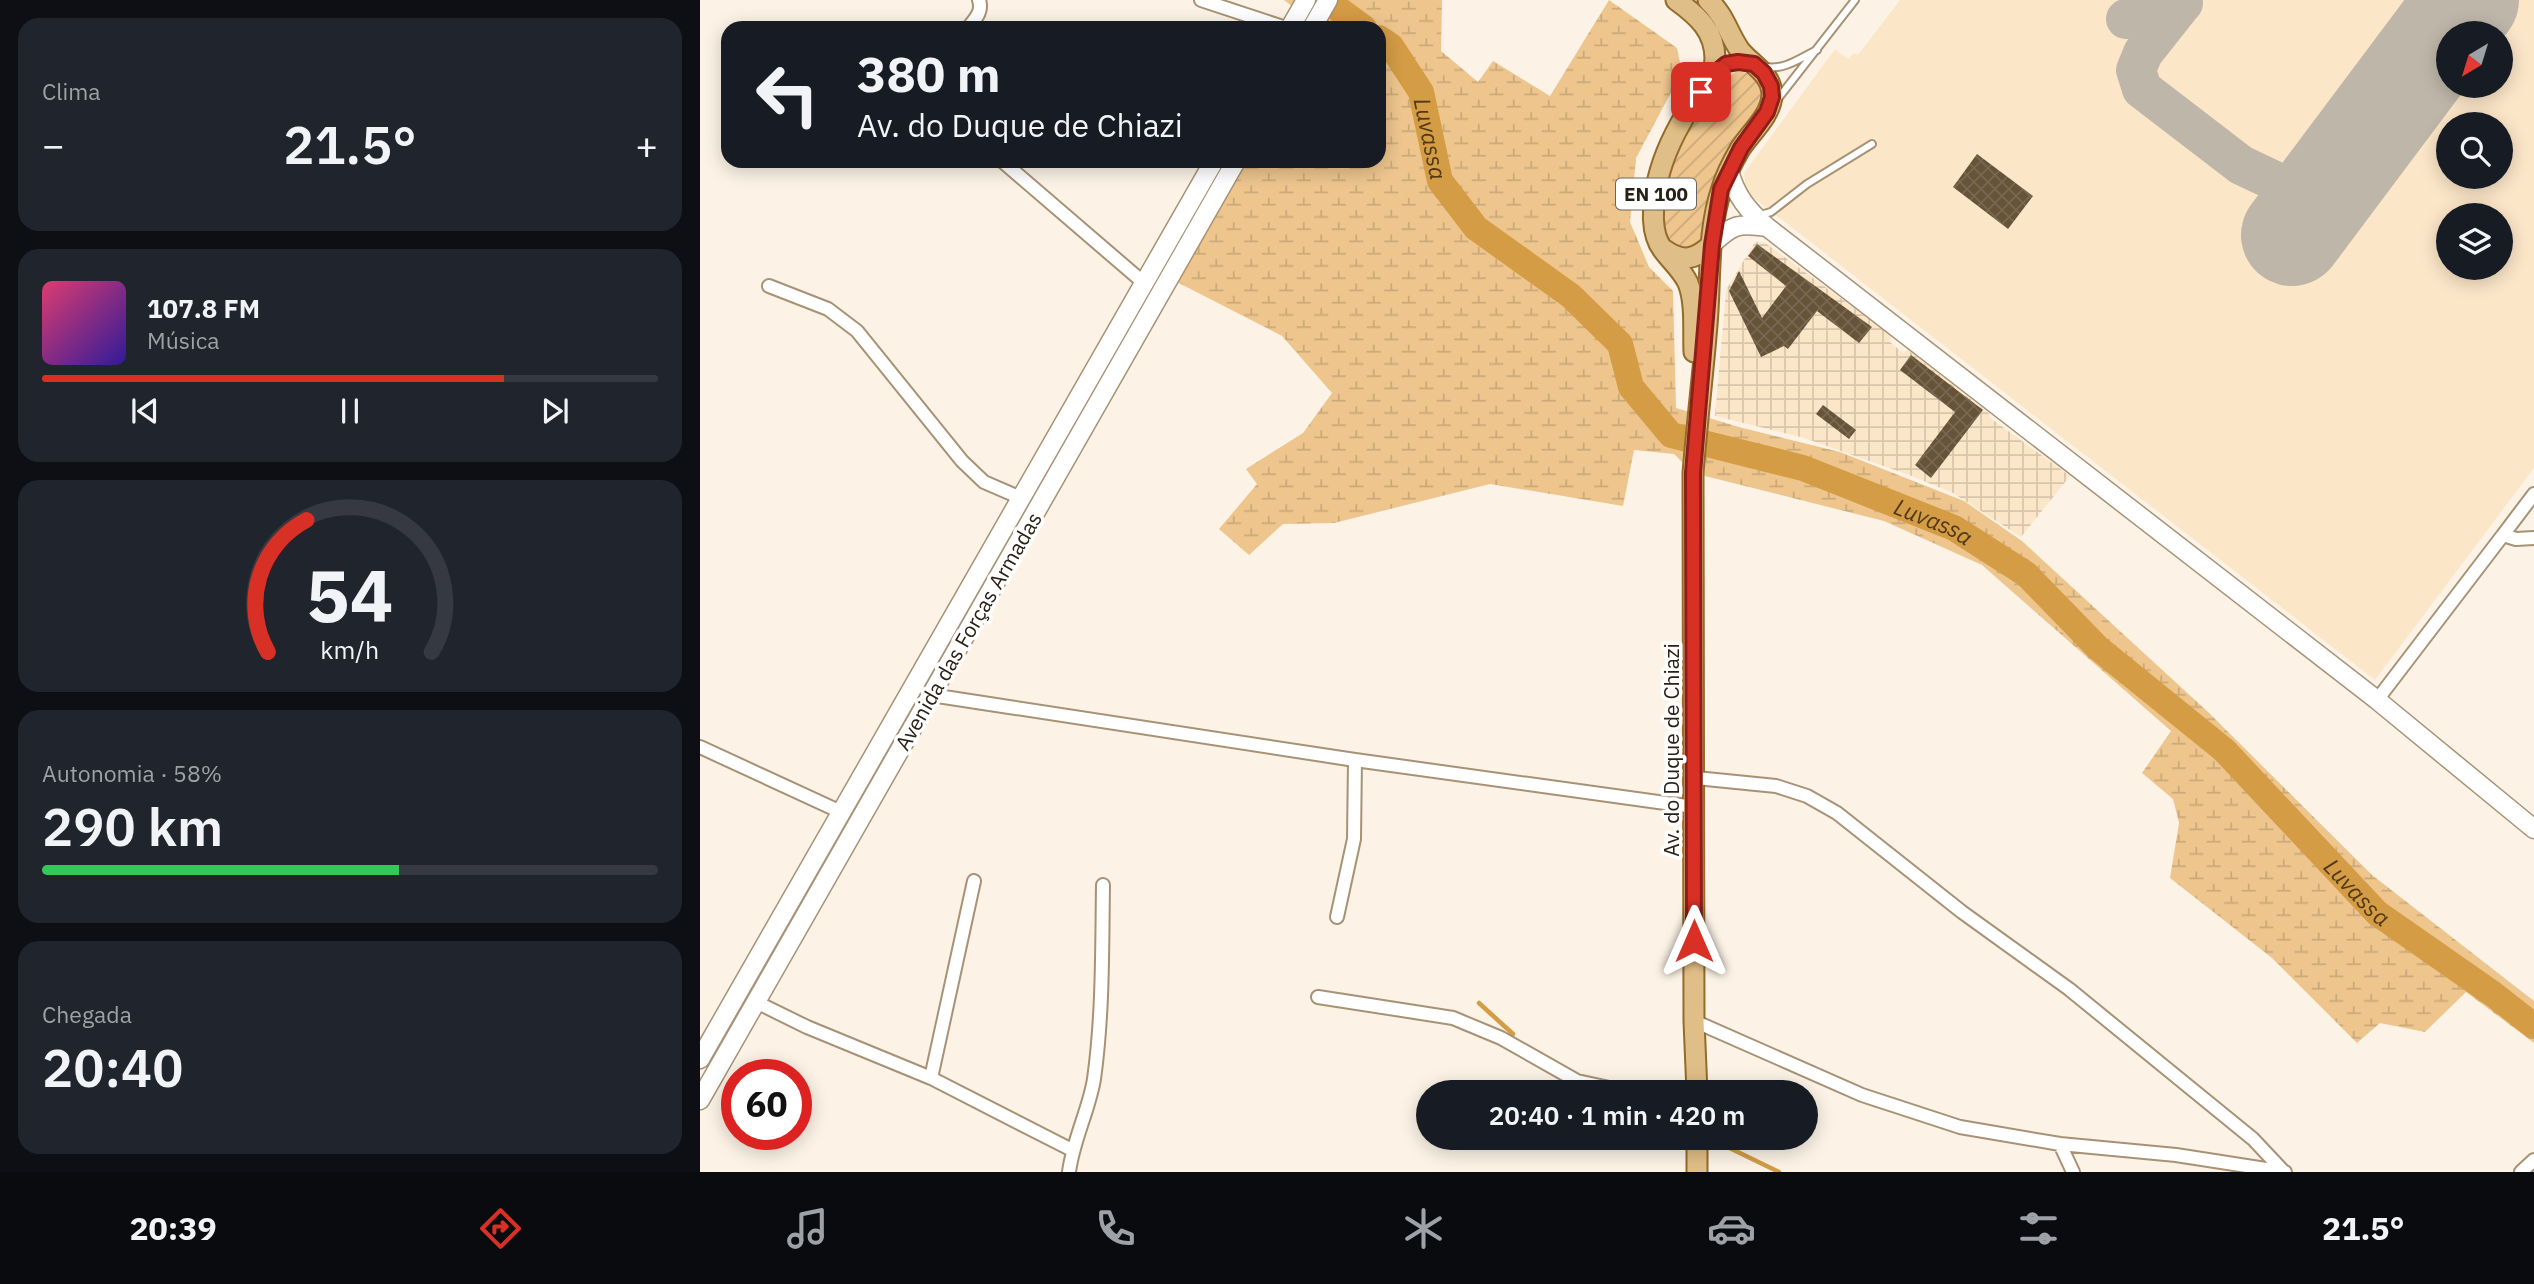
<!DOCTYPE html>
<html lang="pt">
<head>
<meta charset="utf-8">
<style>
  body { margin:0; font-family:"IBM Plex Sans",sans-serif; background:#20242c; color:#f1f3f6; height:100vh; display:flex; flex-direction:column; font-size:26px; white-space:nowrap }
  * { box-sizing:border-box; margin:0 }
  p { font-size:23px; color:#9ea1a6 }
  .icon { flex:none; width:38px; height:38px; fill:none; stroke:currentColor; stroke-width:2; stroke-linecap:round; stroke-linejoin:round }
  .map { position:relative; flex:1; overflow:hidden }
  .panel { display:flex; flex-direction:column; gap:18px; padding:18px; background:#0d0f14; width:700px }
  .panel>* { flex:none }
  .banner { position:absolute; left:21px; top:21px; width:665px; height:147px; border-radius:21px; box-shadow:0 4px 18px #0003; background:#171b24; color:#f1f3f6; overflow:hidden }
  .needle { width:46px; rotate:218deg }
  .controls { position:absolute; left:1736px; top:21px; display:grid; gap:14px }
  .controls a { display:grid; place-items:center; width:77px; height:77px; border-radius:50%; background:#171b24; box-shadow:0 4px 18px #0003; font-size:35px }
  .speed { position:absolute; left:21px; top:1059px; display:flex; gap:14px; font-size:35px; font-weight:700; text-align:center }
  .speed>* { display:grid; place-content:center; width:91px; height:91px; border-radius:50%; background:#171b24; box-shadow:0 4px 18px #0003; line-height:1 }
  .speed .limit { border:10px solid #d22; background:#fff; color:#111 }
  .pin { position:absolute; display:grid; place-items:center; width:60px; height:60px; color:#fff; margin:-30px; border-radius:14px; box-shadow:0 4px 10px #0006 }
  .me { position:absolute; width:77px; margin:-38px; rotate:0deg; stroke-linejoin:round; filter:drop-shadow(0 0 5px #0008) }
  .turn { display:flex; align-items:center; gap:24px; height:147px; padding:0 21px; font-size:32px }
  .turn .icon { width:91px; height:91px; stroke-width:2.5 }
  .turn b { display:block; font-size:49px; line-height:60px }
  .big { font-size:52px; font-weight:600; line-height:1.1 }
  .panel .widget { flex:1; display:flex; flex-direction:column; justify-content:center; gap:10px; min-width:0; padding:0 24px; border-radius:21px; background:#20242c }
  .panel .dial { align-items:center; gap:0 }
  .dial svg { height:182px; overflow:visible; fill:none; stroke:#363941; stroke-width:7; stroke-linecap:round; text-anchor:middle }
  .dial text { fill:#f1f3f6; stroke:none }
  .song { display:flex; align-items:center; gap:21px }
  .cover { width:84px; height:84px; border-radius:10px; background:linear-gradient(135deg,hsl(340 70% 55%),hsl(250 70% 35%)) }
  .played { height:7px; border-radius:4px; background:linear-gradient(90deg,#d93025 75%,#363941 75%) }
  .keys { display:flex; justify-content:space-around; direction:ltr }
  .heat { display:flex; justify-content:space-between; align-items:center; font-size:38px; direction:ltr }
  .charge { height:10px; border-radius:5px; background:linear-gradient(90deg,#34c759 58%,#363941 0) }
  .trip { position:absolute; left:716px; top:1080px; width:402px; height:70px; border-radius:35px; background:#171b24; box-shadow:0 4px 18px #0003; font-weight:600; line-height:70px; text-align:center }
  .tab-bar { display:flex; height:112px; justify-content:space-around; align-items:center; background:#090b0e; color:#9ea1a6 }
  .tab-bar .icon { width:49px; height:49px }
  .tab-bar .on { color:#d93025 }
  .tab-bar b { font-size:32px; color:#f1f3f6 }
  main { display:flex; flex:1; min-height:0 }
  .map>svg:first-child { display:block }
</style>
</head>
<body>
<main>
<section class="panel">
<div class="widget"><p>Clima</p>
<div class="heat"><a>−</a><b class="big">21.5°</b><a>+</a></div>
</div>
<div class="widget">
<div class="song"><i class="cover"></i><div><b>107.8 FM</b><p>Música</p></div></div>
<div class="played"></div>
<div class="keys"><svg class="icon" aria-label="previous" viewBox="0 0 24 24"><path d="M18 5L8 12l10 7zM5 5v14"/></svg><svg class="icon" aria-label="pause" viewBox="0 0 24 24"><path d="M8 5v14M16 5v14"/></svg><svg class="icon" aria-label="next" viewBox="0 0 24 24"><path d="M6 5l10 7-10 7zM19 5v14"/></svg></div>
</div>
<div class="widget dial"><svg viewBox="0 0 100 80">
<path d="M14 69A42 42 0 1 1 86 69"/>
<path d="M14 69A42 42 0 0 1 31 11" stroke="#d93025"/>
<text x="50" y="56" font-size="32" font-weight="700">54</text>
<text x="50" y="72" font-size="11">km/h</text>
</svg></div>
<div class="widget"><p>Autonomia · 58%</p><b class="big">290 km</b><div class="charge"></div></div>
<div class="widget"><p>Chegada</p><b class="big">20:40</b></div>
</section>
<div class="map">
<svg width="1834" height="1172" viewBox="0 0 1834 1172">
  <defs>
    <pattern id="industrial-grid" width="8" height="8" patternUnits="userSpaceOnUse" patternTransform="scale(1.75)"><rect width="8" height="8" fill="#fce6c8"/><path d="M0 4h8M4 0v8" fill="none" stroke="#d8c5ab"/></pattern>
    <pattern id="wetland-marsh" width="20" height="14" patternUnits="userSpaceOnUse" patternTransform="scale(1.75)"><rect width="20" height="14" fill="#edc58d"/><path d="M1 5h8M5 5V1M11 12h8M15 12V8" fill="none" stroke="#cba979"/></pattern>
    <pattern id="garden-furrows" width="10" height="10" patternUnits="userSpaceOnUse" patternTransform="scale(1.75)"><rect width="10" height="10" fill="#edc58d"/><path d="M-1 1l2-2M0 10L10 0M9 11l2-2" fill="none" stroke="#cba979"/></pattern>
    <pattern id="building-cross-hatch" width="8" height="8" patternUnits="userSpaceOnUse" patternTransform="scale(1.75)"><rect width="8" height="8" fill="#665338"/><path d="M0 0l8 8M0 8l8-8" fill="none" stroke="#786852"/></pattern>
  </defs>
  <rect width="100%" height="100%" fill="#fcf3e6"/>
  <path fill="#fce6c8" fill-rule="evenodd" d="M1200,0H1834V468L1675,680L1046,192L1044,173L1135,49L1148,59L1154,53L1158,55ZM1748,33H1801V86H1748ZM1748,124H1801V177H1748ZM1748,215H1801V268H1748Z"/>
  <path fill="url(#industrial-grid)" d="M1055,242H1064L1192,336L1189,341L1203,353L1208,350L1291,415L1289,417L1370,476L1321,537L1253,493L1209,475L1104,438L1015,416L1026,290Z"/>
  <path fill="url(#wetland-marsh)" d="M584,0H742L741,51L778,82L793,61L850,96L909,0L977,48L982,72L936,158L930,222L949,267L973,291L976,408L1039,427L1140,452L1264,501L1322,541L1508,712L1672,875L1834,1001V1043L1766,992L1725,1032L1680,1023L1657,1043L1572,958L1470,878L1479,823L1473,799L1442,773L1471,731L1282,565L1184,521L993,473L974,454L934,450L923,506L790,484L634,523L583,524L549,555L519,529L557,484L546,469L603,433L632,393L582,336L469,278L536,161H679V28H612L614,23Z"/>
  <path fill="url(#garden-furrows)" d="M1037,71L1052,74L1061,83L1063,96L1056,111L1029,146L1020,163L1013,185L1007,236L992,252L969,247C945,197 993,99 1037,71Z"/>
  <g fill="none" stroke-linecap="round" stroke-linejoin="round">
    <path stroke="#d39c45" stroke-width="4.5" d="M779,1003L813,1034
      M868,1083L887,1092
      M1011,1139L1079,1172"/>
    <g stroke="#d39c45" stroke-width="26">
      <path d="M626,0L664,28"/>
      <path id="s1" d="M679,38L691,46L721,92L740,181L776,228L871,296L920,344L931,387L971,435L1103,468L1254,528L1326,574L1398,648L1524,750L1677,913L1793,994L1834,1026"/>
    </g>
    <path stroke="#beb6a9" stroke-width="40" d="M1481,5L1443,53L1436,70L1442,89L1541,165L1579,183L1621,196
      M1426,19C1447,17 1467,19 1483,3
      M1754,19L1757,0"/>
    <path stroke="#beb6a9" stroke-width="102" d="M1592,235L1768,0"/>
  </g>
  <path fill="url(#building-cross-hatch)" d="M1277,154L1333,196L1308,229L1253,187Z
    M1057,244L1172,327L1159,343L1117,311L1088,349L1084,346L1061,357L1029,291L1039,271L1062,318L1086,286L1048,256Z
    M1211,355L1283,410L1231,478L1215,465L1255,412L1200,370Z
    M1123,405L1156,430L1149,439L1116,414Z"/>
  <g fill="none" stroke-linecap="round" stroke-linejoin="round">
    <g stroke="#a79275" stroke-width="10">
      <path id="lane" d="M1066,67C1085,70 1100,58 1117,50
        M1077,100L1155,0
        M1060,215L1071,212L1107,184L1172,144"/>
    </g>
    <g stroke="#a79275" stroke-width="16">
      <path id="street" d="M501,0L586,28
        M268,28C275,19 283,12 279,0
        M302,161L444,283
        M69,286L128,309L157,331L262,461L284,482L321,498
        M1803,535L1834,494
        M231,695L655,760L994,807
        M1677,700L1803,535L1816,539L1834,538
        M0,747L141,812
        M996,778L1076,786L1107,796L1137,813L1262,912L1369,989L1553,1139L1584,1172
        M637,917L654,839L655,760
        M618,997L753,1018L801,1038L877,1081L928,1092
        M56,1002L107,1027L231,1078L372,1150
        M994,1021L1162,1095L1260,1127L1360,1144L1476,1155L1585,1172
        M231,1078L274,881
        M1360,1144L1373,1172
        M369,1172C373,1140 389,1110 394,1079C403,1014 402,950 403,885
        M1821,1172L1834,1160"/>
    </g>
    <g stroke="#a79275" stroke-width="21">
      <path id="secondary" d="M590,28L606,0
        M612,28L628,0
        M1029,170C1035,195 1048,211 1067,227L1677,700L1834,829
        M1011,245C1033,224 1038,223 1067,227
        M0,1059L514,161
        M0,1100L536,161"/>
    </g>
    <g stroke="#936b2b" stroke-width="23">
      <path id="primary" d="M976,0C998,16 1015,31 1015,59C1014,64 1015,71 1013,75C1007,89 994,101 986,114C972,137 961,161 956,188C953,208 950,233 963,250C971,261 982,270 988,283C996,303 993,331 994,352
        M965,250C983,263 996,259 1011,245
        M997,1092L994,1021L993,473C997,423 1003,374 1007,325C1011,280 1007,231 1022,188C1026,174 1033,161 1040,149C1051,132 1071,116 1072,95C1072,73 1050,64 1039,49C1027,31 1025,16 1008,0
        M997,1172V1138"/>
    </g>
    <use href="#lane" stroke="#fff" stroke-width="6"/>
    <use href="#street" stroke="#fff" stroke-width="12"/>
    <use href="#secondary" stroke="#fff" stroke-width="18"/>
    <use href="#primary" stroke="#e0be87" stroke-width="19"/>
  </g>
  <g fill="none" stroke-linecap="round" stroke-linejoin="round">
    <g stroke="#8d1f18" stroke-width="18">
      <path id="route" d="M994,941L993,473L1012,245L1021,189L1041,148L1067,112L1072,97L1071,86L1064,73L1054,64L1038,62L1026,64L1014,74L1001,92"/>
    </g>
    <use href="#route" stroke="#d93025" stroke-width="12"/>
  </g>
  <g text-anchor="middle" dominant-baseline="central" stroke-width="7" stroke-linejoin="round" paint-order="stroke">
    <rect fill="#fff" stroke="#69645c" stroke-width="2" x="916" y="178.5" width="80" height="31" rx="5"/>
    <g font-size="19" font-weight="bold" fill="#292116">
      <text x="956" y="194">EN 100</text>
    </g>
    <g font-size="21" fill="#292116" stroke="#fff">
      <text transform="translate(268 631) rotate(-60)">Avenida das Forças Armadas</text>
      <text transform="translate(971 750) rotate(-90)">Av. do Duque de Chiazi</text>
    </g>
    <g font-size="23" font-style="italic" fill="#503814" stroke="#fff">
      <text stroke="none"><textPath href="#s1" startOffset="117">Luvassa</textPath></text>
      <text stroke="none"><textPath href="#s1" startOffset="789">Luvassa</textPath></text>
      <text stroke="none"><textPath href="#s1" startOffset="1356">Luvassa</textPath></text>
    </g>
  </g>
</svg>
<div class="controls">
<a><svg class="needle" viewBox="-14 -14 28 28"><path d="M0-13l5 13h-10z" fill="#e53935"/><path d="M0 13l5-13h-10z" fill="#9ea1a6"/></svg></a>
<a><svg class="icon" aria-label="search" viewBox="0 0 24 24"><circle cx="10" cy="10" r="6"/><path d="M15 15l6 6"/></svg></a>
<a><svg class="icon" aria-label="layers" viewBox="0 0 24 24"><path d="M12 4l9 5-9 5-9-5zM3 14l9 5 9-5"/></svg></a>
</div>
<div class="speed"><div class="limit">60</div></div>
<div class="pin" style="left:1001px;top:92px;background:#d93025"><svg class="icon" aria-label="arrive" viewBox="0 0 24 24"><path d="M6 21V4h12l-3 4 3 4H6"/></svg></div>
<svg class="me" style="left:994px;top:941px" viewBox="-20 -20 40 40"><path d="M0-17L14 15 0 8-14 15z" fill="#d93025" stroke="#fff" stroke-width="4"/></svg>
<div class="trip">20:40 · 1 min · 420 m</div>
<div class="banner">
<div class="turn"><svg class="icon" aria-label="left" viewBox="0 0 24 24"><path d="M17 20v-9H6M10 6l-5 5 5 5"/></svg><div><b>380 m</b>Av. do Duque de Chiazi</div></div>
</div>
</div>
</main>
<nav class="tab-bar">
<b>20:39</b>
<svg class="icon on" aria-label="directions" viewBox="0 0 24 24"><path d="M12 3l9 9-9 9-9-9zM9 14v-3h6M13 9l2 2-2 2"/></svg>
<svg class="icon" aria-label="music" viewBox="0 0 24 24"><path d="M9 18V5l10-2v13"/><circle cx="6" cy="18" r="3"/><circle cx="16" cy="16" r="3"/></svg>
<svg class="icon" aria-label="phone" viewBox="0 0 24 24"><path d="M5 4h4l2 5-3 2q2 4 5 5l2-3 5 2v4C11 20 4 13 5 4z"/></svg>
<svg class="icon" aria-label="climate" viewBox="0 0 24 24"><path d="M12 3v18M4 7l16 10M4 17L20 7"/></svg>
<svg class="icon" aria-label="car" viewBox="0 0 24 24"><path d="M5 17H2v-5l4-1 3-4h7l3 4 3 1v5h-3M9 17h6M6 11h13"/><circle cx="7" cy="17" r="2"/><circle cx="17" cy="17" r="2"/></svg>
<svg class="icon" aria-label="filters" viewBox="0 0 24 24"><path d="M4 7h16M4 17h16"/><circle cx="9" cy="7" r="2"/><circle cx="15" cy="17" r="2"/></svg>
<b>21.5°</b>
</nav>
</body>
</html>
